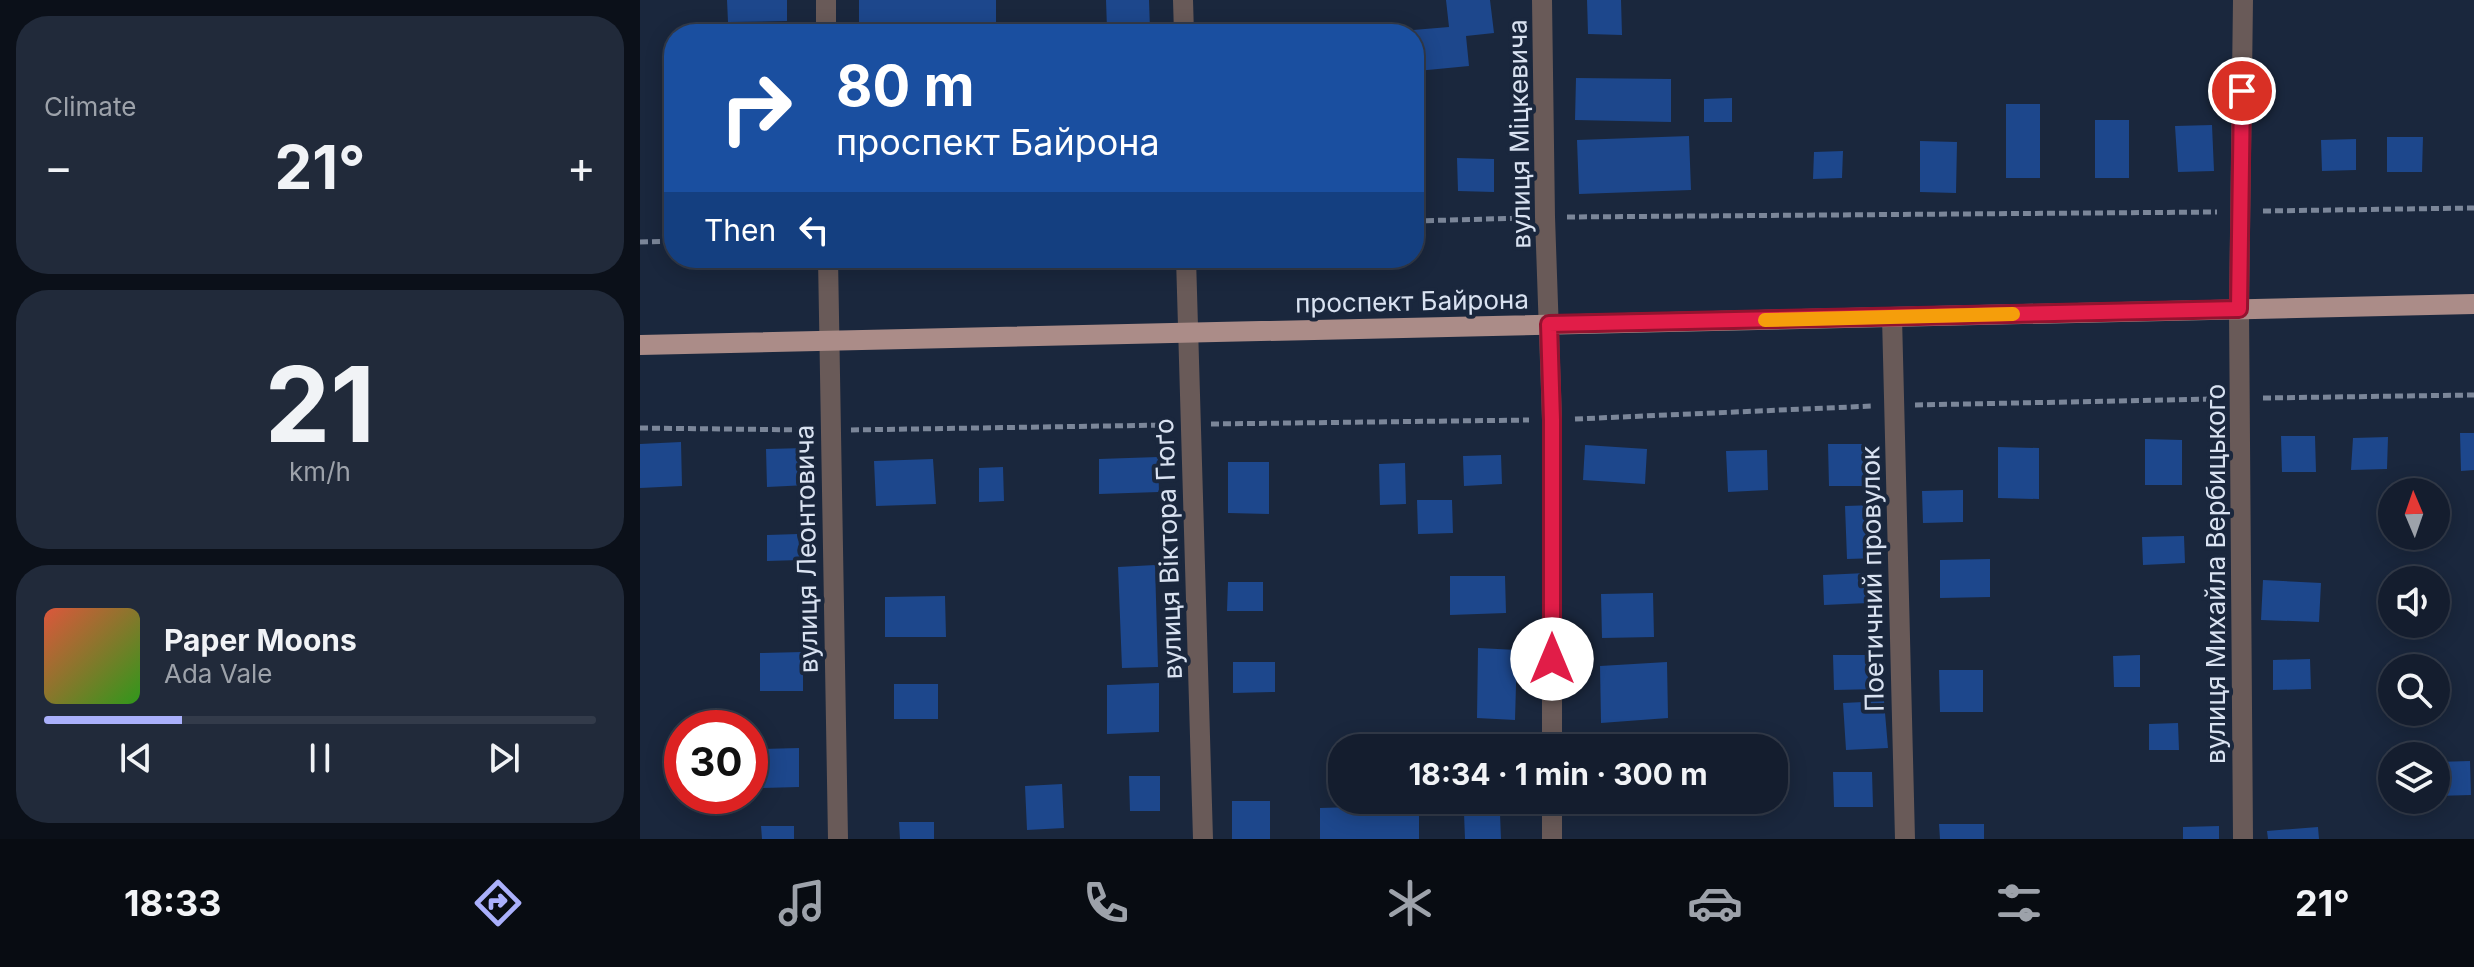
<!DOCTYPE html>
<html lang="en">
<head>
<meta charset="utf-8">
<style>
  body { margin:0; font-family:Inter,sans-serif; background:#212a3a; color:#f1f3f6; height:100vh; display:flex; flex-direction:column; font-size:30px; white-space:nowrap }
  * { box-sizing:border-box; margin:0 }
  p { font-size:26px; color:#9da2aa }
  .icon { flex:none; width:44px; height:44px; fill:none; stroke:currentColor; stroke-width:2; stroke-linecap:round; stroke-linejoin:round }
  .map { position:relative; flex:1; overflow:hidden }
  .details { display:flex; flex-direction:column; gap:16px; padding:16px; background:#0b1019; width:640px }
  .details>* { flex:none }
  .hud { position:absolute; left:24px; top:24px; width:760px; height:244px; border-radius:32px; box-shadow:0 4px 20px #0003,0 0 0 2px #333b4a; background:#1a4fa0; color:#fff; overflow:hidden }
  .needle { width:52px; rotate:358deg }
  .controls { position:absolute; left:1738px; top:478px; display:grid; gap:16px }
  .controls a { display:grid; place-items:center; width:72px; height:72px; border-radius:50%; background:#141d2e; box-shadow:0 4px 20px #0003,0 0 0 2px #333b4a; font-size:40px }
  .speed { position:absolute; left:24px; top:710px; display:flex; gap:16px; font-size:40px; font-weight:700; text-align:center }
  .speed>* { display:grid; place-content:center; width:104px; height:104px; border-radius:50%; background:#141d2e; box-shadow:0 4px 20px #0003,0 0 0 2px #333b4a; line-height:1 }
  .speed .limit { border:12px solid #d22; background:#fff; color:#111 }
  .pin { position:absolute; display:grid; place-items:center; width:68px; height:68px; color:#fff; margin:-34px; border:4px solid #fff; border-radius:50%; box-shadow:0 2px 8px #0007 }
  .me { position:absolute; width:88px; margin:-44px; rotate:0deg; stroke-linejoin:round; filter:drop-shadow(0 0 6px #0008) }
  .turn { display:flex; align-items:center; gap:28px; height:168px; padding:0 40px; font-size:36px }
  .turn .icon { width:104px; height:104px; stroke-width:2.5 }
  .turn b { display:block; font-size:56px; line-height:68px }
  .then { display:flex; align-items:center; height:76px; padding:0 40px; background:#0003; gap:16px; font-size:30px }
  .big { font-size:60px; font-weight:700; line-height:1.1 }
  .details .widget { flex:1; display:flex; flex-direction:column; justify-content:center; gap:12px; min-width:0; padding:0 28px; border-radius:32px; background:#212a3a }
  .details .dial { align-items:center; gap:0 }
  .dial b { font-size:104px; line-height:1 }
  .song { display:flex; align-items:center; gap:24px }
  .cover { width:96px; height:96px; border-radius:12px; background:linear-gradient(135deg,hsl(10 70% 55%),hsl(110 70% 35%)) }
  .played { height:8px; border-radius:4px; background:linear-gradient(90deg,#aab0fb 25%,#333b4a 25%) }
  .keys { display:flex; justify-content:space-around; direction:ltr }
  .heat { display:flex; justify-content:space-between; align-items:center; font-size:44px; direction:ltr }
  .trip { position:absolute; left:688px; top:734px; width:460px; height:80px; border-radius:32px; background:#141d2e; box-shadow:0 4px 20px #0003,0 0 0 2px #333b4a; font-weight:700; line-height:80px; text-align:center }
  .tab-bar { display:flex; height:128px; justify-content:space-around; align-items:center; background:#080c12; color:#9da2aa }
  .tab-bar .icon { width:56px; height:56px }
  .tab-bar .active { color:#aab0fb }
  .tab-bar b { font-size:36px; color:#f1f3f6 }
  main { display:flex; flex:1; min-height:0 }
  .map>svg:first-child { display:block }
</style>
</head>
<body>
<main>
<section class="details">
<div class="widget"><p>Climate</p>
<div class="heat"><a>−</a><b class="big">21°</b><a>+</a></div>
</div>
<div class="widget dial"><b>21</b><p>km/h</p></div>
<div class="widget">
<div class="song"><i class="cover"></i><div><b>Paper Moons</b><p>Ada Vale</p></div></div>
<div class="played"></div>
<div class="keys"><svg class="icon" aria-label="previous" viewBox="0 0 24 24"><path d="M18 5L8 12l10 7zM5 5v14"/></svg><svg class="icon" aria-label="pause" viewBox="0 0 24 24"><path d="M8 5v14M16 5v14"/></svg><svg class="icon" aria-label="next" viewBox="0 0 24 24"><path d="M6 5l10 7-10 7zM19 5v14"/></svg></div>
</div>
</section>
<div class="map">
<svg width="1834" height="839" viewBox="0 0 1834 839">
  <rect width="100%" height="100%" fill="#1a273d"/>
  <path fill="#1d478c" d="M87,0H147V21L88,22Z
    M219,0H356V23L219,29Z
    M466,0H509L510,30L467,29Z
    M806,0H850L854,33L826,36L829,66L777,71L773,30L809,27Z
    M947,0H981L982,35L948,34Z
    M936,78L1031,79V122L935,120Z
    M1092,98V122H1064V99Z
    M1366,104H1400V178H1366Z
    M1455,120H1489V178H1455Z
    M1572,125L1574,171L1538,172L1535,126Z
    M1049,136L1051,190L939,194L937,140Z
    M1747,137H1783L1782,172H1747Z
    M1716,139V170L1682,171L1681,140Z
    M1280,141L1317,142L1316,193L1280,192Z
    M1203,151L1202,178L1173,179L1174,152Z
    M817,158L854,159V192L818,191Z
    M1820,433H1834V470L1821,471Z
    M1641,436H1675L1676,472H1642Z
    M1748,437L1747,469L1711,470L1713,438Z
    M1505,439L1542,440V485H1505Z
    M41,442L42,486L0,488V444Z
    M1188,444H1224L1225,486H1189Z
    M945,445L1007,449L1005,484L943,480Z
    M1358,447L1399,448V499L1358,498Z
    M166,448L168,485L127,487L126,449Z
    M1127,450L1128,490L1088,492L1086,451Z
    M861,455L862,484L824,486L823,456Z
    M518,457L519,492L459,494V459Z
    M293,459L296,504L236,506L234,461Z
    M588,462H629V514L588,513Z
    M765,463L766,504L740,505L739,464Z
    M363,467L364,501L339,502V468Z
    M1323,490V522L1283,523L1282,491Z
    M777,500H812L813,533L778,534Z
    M1236,505L1238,558L1207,559L1205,506Z
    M158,534L160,560L127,561V535Z
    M1544,536L1545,563L1503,565L1502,537Z
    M1350,559V597L1300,598V560Z
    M515,565L518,667L482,668L478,567Z
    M1226,573L1228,603L1184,605L1183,575Z
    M810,576H865L866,613L810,615Z
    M1623,580L1681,583L1679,622L1621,620Z
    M588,582H623V611H587Z
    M1013,593L1014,637L962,638L961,594Z
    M305,596L306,637H245V597Z
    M838,648L877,650L875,720L837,718Z
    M163,652V691H120V653Z
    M1193,655H1238L1239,689L1194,690Z
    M1500,655V687H1474L1473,656Z
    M1670,659L1671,689L1633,690V660Z
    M593,662H635V692L593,693Z
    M1027,662L1028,718L961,723L960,666Z
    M1299,670H1343V712H1300Z
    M519,683V732L467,734V685Z
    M254,684H298V719H254Z
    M1244,701L1248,748L1206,750L1203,703Z
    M1538,723L1539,750H1509V724Z
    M159,748V787L121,788L122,749Z
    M1830,761L1831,795L1796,796V762Z
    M1193,772H1232L1233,807H1194Z
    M489,776H520V811H490Z
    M422,784L424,828L387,830L385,786Z
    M963,800H1011V811L963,812Z
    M592,801H630V839H592Z
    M779,805V839H680V808Z
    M824,813L860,814L861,839H825Z
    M259,822H294V839H260Z
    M1299,824H1344V839H1300Z
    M121,826H154V839H122Z
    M1579,826V839H1543V827Z
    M1678,827L1679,839H1628L1627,831Z"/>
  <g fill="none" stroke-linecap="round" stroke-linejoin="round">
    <path stroke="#7b8699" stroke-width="5" stroke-dasharray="8 4" stroke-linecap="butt" d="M1623,211L1834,208
      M927,217L1577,212
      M774,221L885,218
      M0,242L34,241
      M1623,398L1834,395
      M1275,405L1577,399
      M935,419L1233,406
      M571,424L889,420
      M0,428L169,430
      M211,430L529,425"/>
    <path stroke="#695a58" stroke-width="20" d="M186,0V34
      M543,0L544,34
      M902,0L905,217L912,420V748
      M188,258L198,839
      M546,258L563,839
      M1252,317L1265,839
      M912,800V839
      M1603,839L1599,309L1603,0"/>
    <path stroke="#ab8c88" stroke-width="20" d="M0,345L1834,304"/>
  </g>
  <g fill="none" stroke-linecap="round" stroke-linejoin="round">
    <g stroke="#92132f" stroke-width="20">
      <path id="route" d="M912,659V420L909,324L1599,309L1602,91"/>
    </g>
    <use href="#route" stroke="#e11d48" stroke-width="14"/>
    <path stroke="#f59e0b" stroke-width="14" d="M1125,320L1373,314"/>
  </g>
  <g text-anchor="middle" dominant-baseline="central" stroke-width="8" stroke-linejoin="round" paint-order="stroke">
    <g font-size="26" fill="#d9e2f1" stroke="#1a273d">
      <text transform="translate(879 134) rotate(-91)">вулиця Міцкевича</text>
      <text transform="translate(772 301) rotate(-1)">проспект Байрона</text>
      <text transform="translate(166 549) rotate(-91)">вулиця Леонтовича</text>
      <text transform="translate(528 549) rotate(-92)">вулиця Віктора Гюґо</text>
      <text transform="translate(1575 574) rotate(-90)">вулиця Михайла Вербицького</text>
      <text transform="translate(1232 579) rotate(-91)">Поетичний провулок</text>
    </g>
  </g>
</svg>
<div class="controls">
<a><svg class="needle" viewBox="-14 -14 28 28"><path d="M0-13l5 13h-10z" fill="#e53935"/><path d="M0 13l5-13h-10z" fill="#9da2aa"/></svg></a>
<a><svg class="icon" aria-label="sound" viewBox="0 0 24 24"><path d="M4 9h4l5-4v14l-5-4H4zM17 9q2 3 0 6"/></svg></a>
<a><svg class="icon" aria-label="search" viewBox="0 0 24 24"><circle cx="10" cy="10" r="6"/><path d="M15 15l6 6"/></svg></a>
<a><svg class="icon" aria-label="layers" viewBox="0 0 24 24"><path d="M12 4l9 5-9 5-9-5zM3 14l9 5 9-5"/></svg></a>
</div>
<div class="speed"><div class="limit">30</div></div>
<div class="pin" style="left:1602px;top:91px;background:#d93025"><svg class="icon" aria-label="arrive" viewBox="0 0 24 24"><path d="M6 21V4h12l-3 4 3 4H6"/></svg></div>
<svg class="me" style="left:912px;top:659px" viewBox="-20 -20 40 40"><circle r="19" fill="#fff"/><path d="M0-13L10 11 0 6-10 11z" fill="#e11d48"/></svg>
<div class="trip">18:34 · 1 min · 300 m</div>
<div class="hud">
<div class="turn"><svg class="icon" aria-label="right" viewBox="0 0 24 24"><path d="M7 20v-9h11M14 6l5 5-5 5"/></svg><div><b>80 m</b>проспект Байрона</div></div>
<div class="then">Then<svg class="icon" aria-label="left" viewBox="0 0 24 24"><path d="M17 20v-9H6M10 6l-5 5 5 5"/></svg></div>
</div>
</div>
</main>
<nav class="tab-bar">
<b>18:33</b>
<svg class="icon active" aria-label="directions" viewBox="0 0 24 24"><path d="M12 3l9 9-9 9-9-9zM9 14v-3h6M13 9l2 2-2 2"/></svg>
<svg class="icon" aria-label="music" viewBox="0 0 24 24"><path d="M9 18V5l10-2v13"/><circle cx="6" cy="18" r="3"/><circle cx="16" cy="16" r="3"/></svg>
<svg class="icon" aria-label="phone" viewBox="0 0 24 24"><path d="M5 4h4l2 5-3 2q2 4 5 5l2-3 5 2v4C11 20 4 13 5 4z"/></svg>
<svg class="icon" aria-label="climate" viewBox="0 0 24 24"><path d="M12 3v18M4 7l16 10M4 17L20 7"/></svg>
<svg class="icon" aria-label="car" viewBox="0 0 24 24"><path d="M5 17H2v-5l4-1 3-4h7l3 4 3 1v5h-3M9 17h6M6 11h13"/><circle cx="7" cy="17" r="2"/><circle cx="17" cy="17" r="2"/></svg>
<svg class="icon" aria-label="filters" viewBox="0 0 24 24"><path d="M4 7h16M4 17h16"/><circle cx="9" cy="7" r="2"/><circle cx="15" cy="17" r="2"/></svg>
<b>21°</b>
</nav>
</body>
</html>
